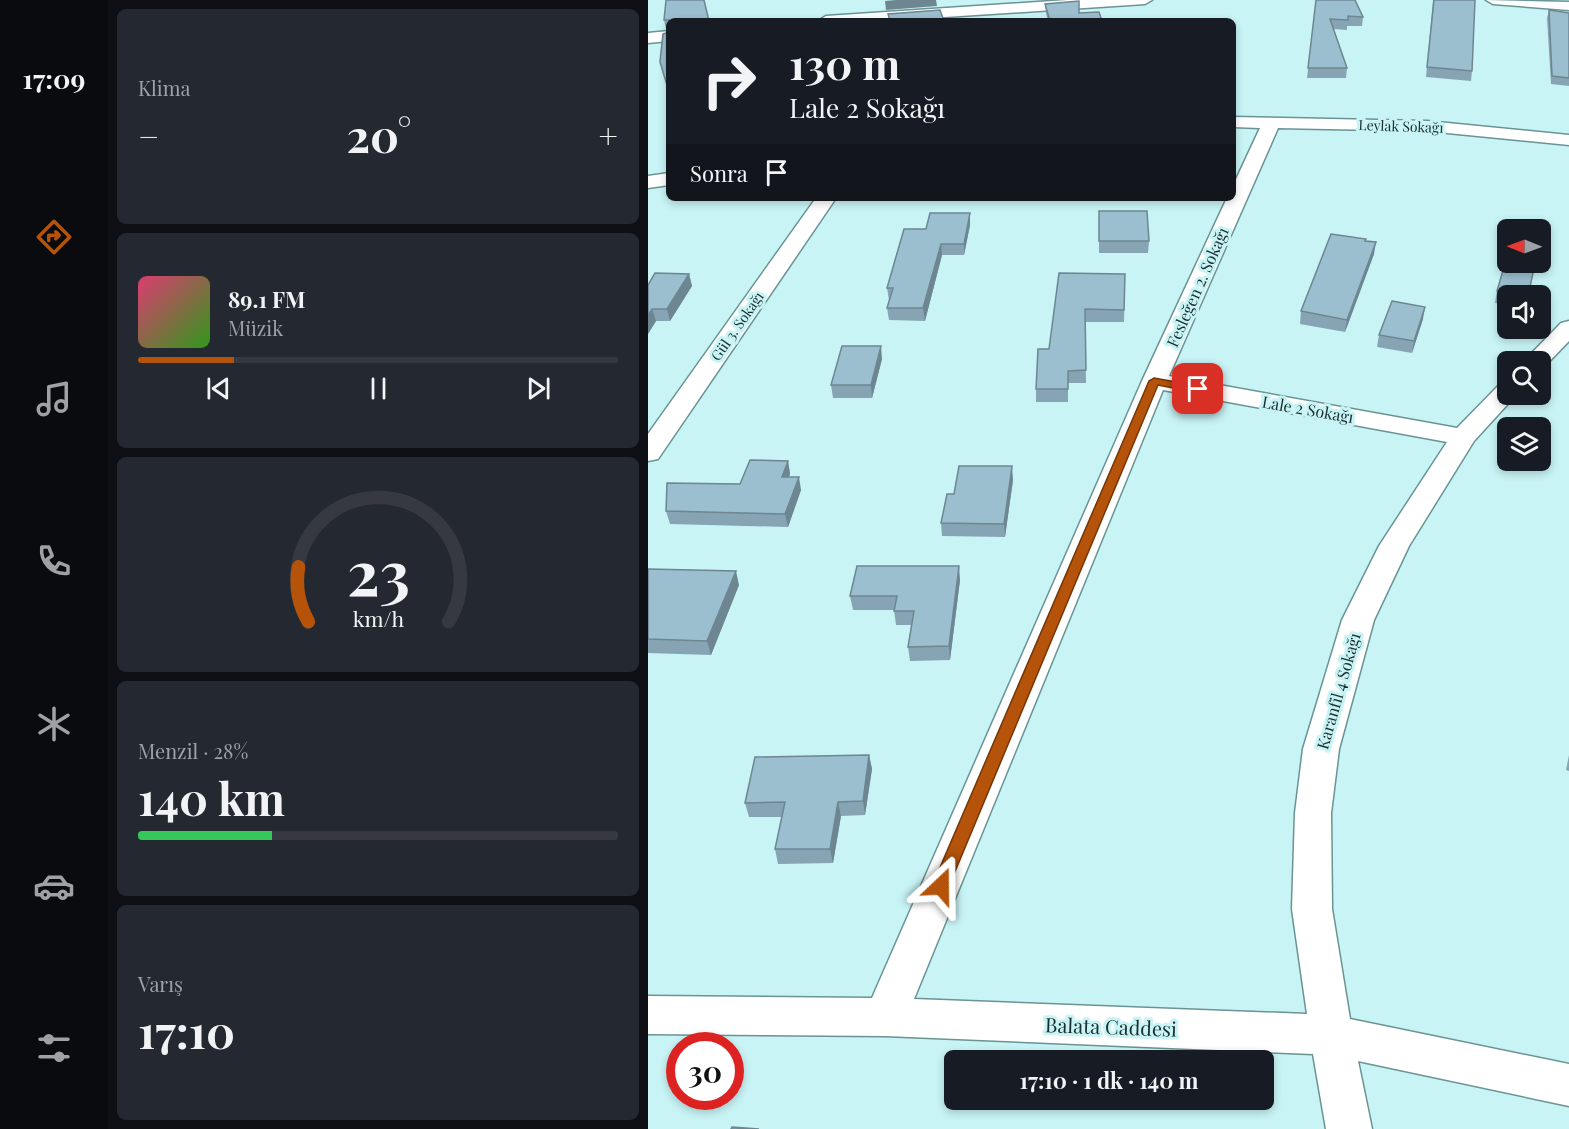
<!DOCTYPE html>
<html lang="tr">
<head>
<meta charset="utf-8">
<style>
  body { margin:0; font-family:"Playfair Display",serif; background:#242831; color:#f1f3f6; height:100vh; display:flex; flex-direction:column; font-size:22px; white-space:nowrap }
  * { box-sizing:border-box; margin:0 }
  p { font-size:20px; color:#9ea1a6 }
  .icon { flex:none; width:33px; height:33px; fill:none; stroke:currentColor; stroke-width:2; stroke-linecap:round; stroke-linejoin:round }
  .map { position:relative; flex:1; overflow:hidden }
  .side { display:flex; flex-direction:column; gap:9px; padding:9px; background:#0d0f14; width:540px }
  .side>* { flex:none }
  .guide { position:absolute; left:18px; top:18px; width:570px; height:183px; border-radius:9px; box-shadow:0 3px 9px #0003; background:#171b24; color:#f1f3f6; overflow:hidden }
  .needle { width:39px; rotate:271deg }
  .buttons { position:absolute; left:849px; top:219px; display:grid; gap:12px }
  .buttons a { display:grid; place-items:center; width:54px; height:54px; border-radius:9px; background:#171b24; box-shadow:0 3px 9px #0003; font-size:30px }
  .speed { position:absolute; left:18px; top:1032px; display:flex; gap:12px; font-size:30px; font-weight:700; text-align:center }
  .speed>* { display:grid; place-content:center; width:78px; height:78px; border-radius:50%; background:#171b24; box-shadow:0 3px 9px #0003; line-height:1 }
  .speed .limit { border:9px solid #d22; background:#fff; color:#111 }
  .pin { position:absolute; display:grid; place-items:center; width:51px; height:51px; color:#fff; margin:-26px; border-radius:12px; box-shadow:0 3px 9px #0006 }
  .me { position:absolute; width:66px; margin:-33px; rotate:23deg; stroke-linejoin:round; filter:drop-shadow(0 0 4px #0008) }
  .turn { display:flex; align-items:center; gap:21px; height:126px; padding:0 24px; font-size:27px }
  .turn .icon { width:78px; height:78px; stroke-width:2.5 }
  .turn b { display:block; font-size:42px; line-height:51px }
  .then { display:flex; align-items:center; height:57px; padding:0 24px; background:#0003; gap:12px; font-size:22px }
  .big { font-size:45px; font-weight:700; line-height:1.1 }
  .side .widget { flex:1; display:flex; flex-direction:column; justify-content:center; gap:9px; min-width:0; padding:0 21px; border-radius:9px; background:#242831 }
  .side .dial { align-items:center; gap:0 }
  .dial svg { height:156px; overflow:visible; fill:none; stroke:#363941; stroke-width:7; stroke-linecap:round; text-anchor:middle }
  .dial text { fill:#f1f3f6; stroke:none }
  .song { display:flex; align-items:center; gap:18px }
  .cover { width:72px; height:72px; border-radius:9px; background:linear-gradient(135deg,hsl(340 70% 55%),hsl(110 70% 35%)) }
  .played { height:6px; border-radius:3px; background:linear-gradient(90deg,#b45309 20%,#363941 20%) }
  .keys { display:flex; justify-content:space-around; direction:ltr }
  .heat { display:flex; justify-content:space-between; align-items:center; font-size:33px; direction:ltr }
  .charge { height:9px; border-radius:4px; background:linear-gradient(90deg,#34c759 28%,#363941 0) }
  .trip { position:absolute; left:296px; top:1050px; width:330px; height:60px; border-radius:9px; background:#171b24; box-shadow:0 3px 9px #0003; font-weight:700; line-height:60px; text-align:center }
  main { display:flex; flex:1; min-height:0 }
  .tabs { display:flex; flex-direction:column; width:108px; justify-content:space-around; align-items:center; background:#090b0e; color:#9ea1a6 }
  .tabs .icon { width:42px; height:42px }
  .tabs .selected { color:#b45309 }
  .tabs b { font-size:27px; color:#f1f3f6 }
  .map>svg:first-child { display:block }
</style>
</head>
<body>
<main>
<nav class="tabs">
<b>17:09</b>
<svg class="icon selected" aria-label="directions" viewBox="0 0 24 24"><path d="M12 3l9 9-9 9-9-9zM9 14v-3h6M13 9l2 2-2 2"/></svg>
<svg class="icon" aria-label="music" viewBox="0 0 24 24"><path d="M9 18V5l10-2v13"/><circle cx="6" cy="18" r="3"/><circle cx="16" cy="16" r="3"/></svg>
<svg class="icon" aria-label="phone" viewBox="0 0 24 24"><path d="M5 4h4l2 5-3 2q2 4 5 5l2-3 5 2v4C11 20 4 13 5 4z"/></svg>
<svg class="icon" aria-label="climate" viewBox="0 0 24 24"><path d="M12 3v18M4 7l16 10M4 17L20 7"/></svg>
<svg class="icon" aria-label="car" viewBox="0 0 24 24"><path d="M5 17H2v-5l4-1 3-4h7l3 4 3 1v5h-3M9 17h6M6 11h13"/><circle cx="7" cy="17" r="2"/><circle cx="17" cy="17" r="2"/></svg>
<svg class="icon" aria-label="filters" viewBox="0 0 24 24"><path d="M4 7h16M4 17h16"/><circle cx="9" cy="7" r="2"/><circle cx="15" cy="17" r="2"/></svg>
</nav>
<section class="side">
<div class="widget"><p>Klima</p>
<div class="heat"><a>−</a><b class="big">20°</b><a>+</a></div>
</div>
<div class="widget">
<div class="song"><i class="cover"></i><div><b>89.1 FM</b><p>Müzik</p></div></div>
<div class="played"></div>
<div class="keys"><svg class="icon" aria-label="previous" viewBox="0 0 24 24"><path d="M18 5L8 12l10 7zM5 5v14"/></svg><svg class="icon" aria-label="pause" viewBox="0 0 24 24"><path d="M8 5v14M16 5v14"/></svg><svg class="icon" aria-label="next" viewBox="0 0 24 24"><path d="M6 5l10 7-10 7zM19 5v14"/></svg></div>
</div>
<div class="widget dial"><svg viewBox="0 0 100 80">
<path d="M14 69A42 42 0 1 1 86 69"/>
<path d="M14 69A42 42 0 0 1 9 41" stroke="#b45309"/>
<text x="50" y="56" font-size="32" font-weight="700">23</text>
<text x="50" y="72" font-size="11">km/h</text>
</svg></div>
<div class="widget"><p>Menzil · 28%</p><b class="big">140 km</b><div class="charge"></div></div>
<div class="widget"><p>Varış</p><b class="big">17:10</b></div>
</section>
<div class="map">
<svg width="921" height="1129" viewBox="0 0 921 1129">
  <rect width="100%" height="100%" fill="#c8f4f6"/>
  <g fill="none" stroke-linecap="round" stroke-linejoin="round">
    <g stroke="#6a9394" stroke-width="3">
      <path id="street" d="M420,0H504L497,4L236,21H170L178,16Z
        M838,0L921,2V10L845,4Z
        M21,31V41L0,43V33Z
        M585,117L779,121L921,135V145L779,131L630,128L521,376L809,428L851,385L860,383V394H869L826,441L761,546L726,620L691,749L683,813L684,909L702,1019L921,1064V1106L710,1061L724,1129H678L665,1054L237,1036L0,1034V996L224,998L494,381L579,198H585V186L612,128L585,127ZM515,390L799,442L731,546L694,620L655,749L647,813L644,909L659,1014L266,999Z
        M21,173V185L0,188V176Z
        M168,198H188L10,459L0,461V434Z
        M921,321V341L896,367L892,368V362H875L913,323Z"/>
    </g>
    <use href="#street" fill="#fff" fill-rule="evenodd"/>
  </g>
  <path fill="#86a4b3" d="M668,0L715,17L714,26H699V30L685,29L699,68L698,78H659Z
    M785,0H827L824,71L823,81L778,77Z
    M397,4L431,13L454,21H400L398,13Z
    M901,10L921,13V86L903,84L899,18Z
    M16,20L61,21L21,29H18Z
    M451,211L501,241L500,253H451Z
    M322,213V225L316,255H294L277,321L241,320L239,308L242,300H241L239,288L278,229Z
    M718,241L726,254L697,332L652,324L653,311Z
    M411,273L477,274L476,322H437L438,383H420V402H388V389L401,349Z
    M41,274L44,286L22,321H8L0,334V285Z
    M849,291L880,296H860V305L847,303Z
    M775,319L764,353L729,347L731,335Z
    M234,359L224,398H185L183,385Z
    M140,461L142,474L141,477L153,490L140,527L22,524L18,511L92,484Z
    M365,480L357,537L294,536L293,523L306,494Z
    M0,569L91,585L63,655L0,653Z
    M312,580L302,660L262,661L260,647L263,625H248L246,610H205L202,596Z
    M221,755L224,769L217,815L193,816L185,863L130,864L127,849L134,817H101L97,803Z
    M921,755V771L918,770Z"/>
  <path fill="#6d8692" d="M248,0H288L289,6L238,10L237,1Z
    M322,213V225L316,255V244Z
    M728,242L726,254L697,332L699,320Z
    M293,244L294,255L277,321L275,308Z
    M41,274L44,286L22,321L19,309Z
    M777,307L775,319L764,353L766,341Z
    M4,309L8,321L0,334V316Z
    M233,346L234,359L224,398L223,385Z
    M140,461L142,474L136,490L134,477Z
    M364,466L365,480L357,537L356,524Z
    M151,477L153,490L140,527L137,514Z
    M311,566L312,580L302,660L301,646Z
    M88,571L91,585L63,655L59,641Z
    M221,755L224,769L217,815L215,801Z
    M190,802L193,816L185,863L182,849Z"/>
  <path fill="#9cbfd0" stroke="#6d8692" stroke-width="1.5" d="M18,0H56L61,21H21V27V20H16Z
    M668,0H707L715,17L700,16V20L682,19L699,68H660Z
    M786,0H827L824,71L779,67Z
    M431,1V13L451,12L454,21H402L397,4Z
    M292,10L296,21H242L240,14Z
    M901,10L921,13V78L904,76Z
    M21,32V92L12,62L15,34Z
    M451,211H499L501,241H451Z
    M282,213H322L316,244H293L275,308H239L245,288H239L256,229H278Z
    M683,234L718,239L717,241L728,242L699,320L653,311Z
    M858,260H860V262H877L887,264L880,296L849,291Z
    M7,273L41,274L19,309H4L0,316V285Z
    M411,273L477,274L476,310L437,309L438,370L420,371V389H388L390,349H401Z
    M744,301L777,307L766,341L731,335Z
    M194,346H233L223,385H183Z
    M102,460L140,461L134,477H151L137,514L18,511L19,483L92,484Z
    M311,466H364L356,524L293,523L299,494H306Z
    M209,566H311L301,646L260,647L266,611H246L249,596H202Z
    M0,569L88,571L59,641L0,639Z
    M221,755L215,801L190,802L182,849H127L137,802L97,803L107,757Z
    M84,1127L111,1129H83Z"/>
  <path fill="#b45309" stroke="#753606" stroke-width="1.5" d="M506,378L550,386L556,389L550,393L510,385L301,886L299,891L293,893L286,891L284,886L501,381Z"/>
  <g text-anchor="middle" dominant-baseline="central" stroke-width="6" stroke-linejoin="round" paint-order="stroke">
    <g font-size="14" fill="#1c2d2e" stroke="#c8f4f6">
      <text transform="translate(753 126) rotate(2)">Leylak Sokağı</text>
      <text transform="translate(89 326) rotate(-55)">Gül 3. Sokağı</text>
    </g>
    <g font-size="16" fill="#1c2d2e" stroke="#c8f4f6">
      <text transform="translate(549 287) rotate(-66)">Fesleğen 2. Sokağı</text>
      <text transform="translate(660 409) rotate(10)">Lale 2 Sokağı</text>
      <text transform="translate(690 691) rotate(-74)">Karanfil 4 Sokağı</text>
    </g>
    <g font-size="20" fill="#1c2d2e" stroke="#c8f4f6">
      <text transform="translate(463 1026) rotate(2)">Balata Caddesi</text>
    </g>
  </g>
</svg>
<div class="buttons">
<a><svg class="needle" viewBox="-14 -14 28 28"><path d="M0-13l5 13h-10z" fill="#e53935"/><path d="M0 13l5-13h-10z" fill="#9ea1a6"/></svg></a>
<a><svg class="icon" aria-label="sound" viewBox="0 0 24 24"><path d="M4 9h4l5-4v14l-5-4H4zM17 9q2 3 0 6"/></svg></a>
<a><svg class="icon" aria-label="search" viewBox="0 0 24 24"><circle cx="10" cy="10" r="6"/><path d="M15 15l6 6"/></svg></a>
<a><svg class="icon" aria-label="layers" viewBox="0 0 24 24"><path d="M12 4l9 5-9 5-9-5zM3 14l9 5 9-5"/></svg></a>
</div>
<div class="speed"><div class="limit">30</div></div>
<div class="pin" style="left:550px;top:389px;background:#d93025"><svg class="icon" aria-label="arrive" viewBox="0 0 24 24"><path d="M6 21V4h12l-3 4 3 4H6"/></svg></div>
<svg class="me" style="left:293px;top:886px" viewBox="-20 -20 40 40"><path d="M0-17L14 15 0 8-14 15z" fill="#b45309" stroke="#fff" stroke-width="4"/></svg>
<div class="trip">17:10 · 1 dk · 140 m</div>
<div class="guide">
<div class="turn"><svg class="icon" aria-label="right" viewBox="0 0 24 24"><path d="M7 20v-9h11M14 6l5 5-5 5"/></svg><div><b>130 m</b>Lale 2 Sokağı</div></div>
<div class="then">Sonra<svg class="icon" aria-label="arrive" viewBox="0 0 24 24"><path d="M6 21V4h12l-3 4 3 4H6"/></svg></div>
</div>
</div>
</main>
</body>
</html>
